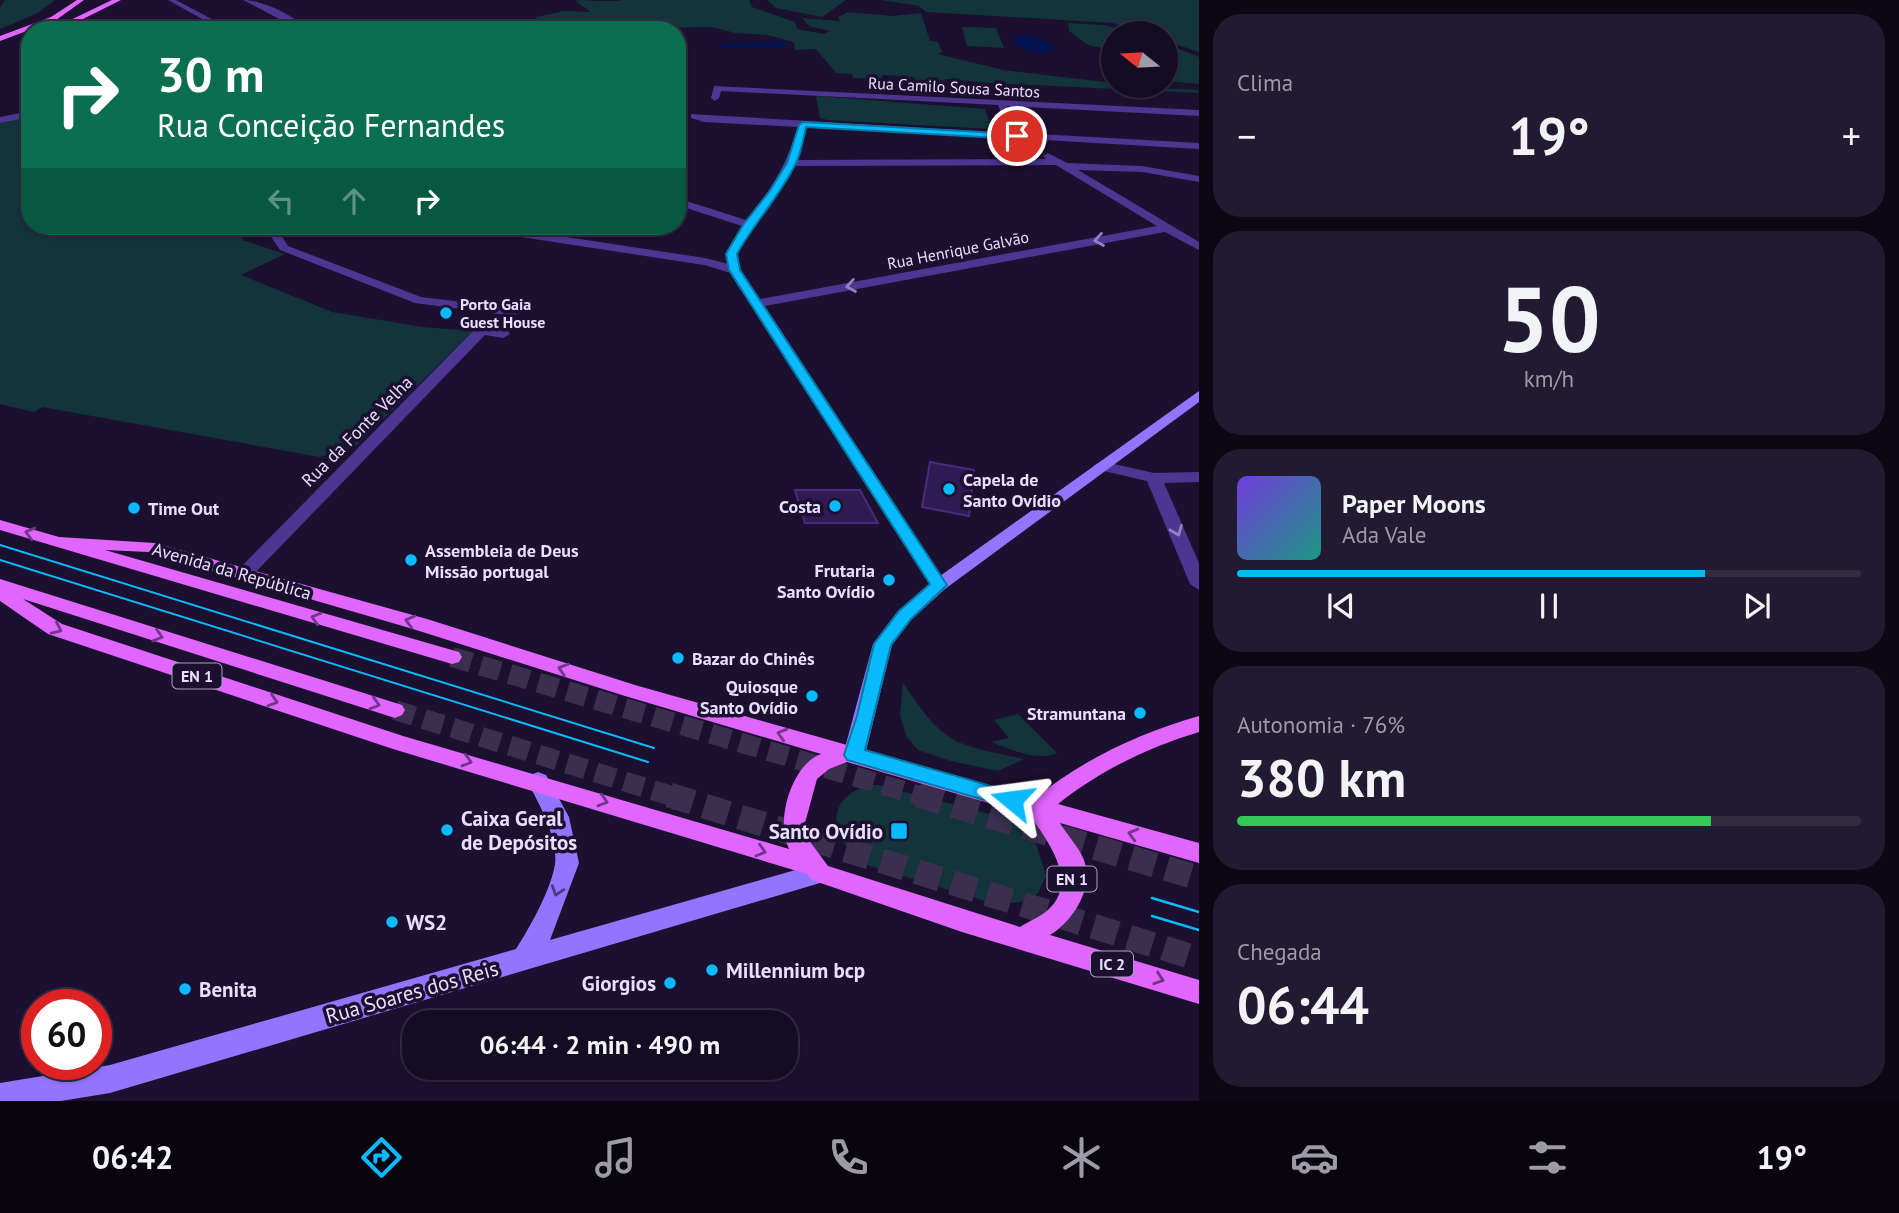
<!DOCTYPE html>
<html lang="pt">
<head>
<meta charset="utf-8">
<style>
  body { margin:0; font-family:"PT Sans",sans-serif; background:#211a30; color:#f1f3f6; height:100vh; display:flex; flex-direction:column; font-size:26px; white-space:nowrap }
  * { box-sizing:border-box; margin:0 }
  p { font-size:23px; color:#9d9ba6 }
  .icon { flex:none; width:38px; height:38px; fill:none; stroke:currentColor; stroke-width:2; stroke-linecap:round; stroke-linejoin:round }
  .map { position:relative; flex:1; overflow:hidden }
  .details { display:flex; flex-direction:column; gap:14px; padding:14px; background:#0b0713; width:700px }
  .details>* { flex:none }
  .guide { position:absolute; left:21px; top:21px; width:665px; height:214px; border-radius:28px; box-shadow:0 2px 5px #0004,0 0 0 2px #332c41; background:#0b6e4f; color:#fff; overflow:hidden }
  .needle { width:46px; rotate:288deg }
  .buttons { position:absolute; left:1101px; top:21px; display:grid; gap:14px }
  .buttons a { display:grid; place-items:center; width:77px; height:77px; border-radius:50%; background:#140c23; box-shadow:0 2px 5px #0004,0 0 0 2px #332c41; font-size:35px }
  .speed { position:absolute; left:21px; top:989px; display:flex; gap:14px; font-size:35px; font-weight:700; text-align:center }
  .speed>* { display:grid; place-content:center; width:91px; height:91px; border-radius:50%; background:#140c23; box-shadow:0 2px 5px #0004,0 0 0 2px #332c41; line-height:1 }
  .speed .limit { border:10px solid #d22; background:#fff; color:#111 }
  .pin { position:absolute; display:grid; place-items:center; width:60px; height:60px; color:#fff; margin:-30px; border:4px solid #fff; border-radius:50%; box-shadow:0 2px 7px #0007 }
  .me { position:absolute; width:77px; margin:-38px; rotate:286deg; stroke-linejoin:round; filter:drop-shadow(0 0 5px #0008) }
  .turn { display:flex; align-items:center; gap:24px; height:147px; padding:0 21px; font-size:32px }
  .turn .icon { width:91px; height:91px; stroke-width:2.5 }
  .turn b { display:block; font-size:49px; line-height:60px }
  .lanes { display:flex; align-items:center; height:66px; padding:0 21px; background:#0003; justify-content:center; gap:35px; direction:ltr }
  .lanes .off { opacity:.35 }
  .big { font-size:52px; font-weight:800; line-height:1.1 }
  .details .widget { flex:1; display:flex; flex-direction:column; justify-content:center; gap:10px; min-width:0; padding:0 24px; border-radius:28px; background:#211a30 }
  .details .dial { align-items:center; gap:0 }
  .dial b { font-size:91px; line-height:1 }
  .song { display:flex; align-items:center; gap:21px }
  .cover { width:84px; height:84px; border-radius:10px; background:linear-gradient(135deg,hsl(260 70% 55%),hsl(170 70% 35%)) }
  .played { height:7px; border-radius:4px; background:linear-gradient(90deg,#0abaff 75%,#332c41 75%) }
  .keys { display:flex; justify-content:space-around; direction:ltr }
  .heat { display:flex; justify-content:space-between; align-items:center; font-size:38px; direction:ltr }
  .charge { height:10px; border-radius:5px; background:linear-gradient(90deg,#34c759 76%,#332c41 0) }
  .trip { position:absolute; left:402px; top:1010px; width:396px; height:70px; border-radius:28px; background:#140c23; box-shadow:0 2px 5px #0004,0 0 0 2px #332c41; font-weight:800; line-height:70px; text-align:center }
  .tab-bar { display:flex; height:112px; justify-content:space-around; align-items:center; background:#08050e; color:#9d9ba6 }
  .tab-bar .icon { width:49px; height:49px }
  .tab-bar .on { color:#0abaff }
  .tab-bar b { font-size:32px; color:#f1f3f6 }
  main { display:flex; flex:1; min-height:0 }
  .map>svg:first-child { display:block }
</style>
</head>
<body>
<main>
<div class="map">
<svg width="1199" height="1101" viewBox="0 0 1199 1101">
  <rect width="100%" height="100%" fill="#1b102f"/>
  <path fill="#12343a" d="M5,0H55L38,13L0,29V7Z
    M579,0C594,0 608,3 622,0H749L752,7L795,22L797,29L824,34L830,31L809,26L802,18L840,21L838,17L848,12L892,16L921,13L930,41L938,42L942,52L938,54L1003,70L1113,83V86L1199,90V93L989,83L945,79V82L915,81L914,77L882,75V79L853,78L852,74L836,73L816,49L795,50L794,42L767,35L735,33L712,27L558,30L564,25H537L536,17L564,11L591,12L575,1Z
    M767,0H846L822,17L776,8Z
    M881,0H1199V52L1166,41V33H1144L1113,23L926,12L919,6Z
    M1068,23L1103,25L1135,33H1113V50L1088,45L1069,31Z
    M962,27L996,28L1004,48L967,46Z
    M1166,44L1199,57V84L1166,81Z
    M816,96L985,109L992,129L827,120L820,118Z
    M30,116V226H245L242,240L285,254L241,275L332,312L423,327L473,331L355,447L320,457L42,407L34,412L0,404V123Z
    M903,683C915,700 928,721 945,734C966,750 1000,753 1024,759L998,771L951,761L918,750L906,736L900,715Z
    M1018,714L1057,753C1037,762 1010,749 991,742L1009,738L994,720Z
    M870,785H878L1009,819L1036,844L1046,876L1038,893L1026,901L998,905L870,866C832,846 819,798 870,785Z"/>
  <path fill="#061452" d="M1029,35L1043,39L1056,48C1047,56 1029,51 1017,47L1012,36Z
    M779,41L784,42L789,47L722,48L714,45Z"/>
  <path fill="#301a52" stroke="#4b2a80" stroke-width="2" d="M930,462L974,470L969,516L922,507Z
    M795,490H860L878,523H805Z"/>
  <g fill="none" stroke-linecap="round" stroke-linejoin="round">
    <path stroke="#3a2f4e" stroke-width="20" stroke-dasharray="20 10" stroke-linecap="butt" d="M452,657L924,797
      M395,710L675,797"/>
    <path stroke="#3a2f4e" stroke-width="25" stroke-dasharray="25 12" stroke-linecap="butt" d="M669,795L1199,959
      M918,795L1199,878"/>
    <path fill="#4b3792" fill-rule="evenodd" d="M168,0H176L232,30H222Z
      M243,0C263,0 294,16 309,30H300Z
      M714,86L1199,110V116L1007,106L1020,133L1199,143V149L1027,139L1029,142L1024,145L1015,139L807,127L798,160L1046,159L1043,156L1048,153L1067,163L1142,166L1199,176V182L1142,172L1078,170L1199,242V250L1165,232L765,306L945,581L948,585L945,589H933L731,273L704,265L469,229L463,226H511L520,230L705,258L728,264L725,254L742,226L677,205V198L746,220C773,187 785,168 798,127L704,122L691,118V114L1009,133L998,105L721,91L719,98L715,101L711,98ZM1056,165L1157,226L760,299L741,270L737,254C754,223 777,196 795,166Z
      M30,111V117L0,123V117Z
      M264,226H275L288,246L421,297L513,308L519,312L513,316L415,303L280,250Z
      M482,326L508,331L510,334L503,338L485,335L250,578H238L235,574L238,570L477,327Z
      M1101,461L1154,473L1199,472V482L1164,483L1199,563V590L1190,584L1147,481L1095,469L1093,466Z"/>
    <path fill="#9275ff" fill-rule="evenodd" d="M1199,391V402L945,589L912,619L892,645L865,755L862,761L854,763L846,761L843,755L873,644L898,611L933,581Z
      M538,772L546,775L569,817L579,863L550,940L820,863L828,866L832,873L828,880L820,883L110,1093L61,1101H0V1083L110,1065L516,949C530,927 551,890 555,864C558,838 539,803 527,781L530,775Z"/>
    <path fill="#e165ff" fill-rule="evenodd" d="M77,0H84L56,20L0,41V36L51,17Z
      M112,0H121L67,27L60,25Z
      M0,520L59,537L155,543L427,619L635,685L1035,798C1084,759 1139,733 1199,716V732C1149,747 1099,771 1058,804L1199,843V863L1060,823C1067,835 1079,847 1084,860C1094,889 1073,921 1050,935L1199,980V1004L962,932L812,880L807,874L393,749L48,634L0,601V579L402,705L405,710L402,715L395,718L23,599L62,624L403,736L789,849C775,822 791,765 821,754L625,696L413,629L148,552L105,550L459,652L462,657L459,662L452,664L0,530ZM847,762L1030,815C1047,841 1079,880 1049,909C1042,916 1029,921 1020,927L828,866L808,839L805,823L817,779L829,769Z"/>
    <path stroke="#0abaff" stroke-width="2" d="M0,545L654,748
      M0,560L648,762"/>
    <path stroke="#0abaff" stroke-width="2.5" d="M1152,898L1199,912
      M1152,916L1199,930"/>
  </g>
  <defs><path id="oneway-chevron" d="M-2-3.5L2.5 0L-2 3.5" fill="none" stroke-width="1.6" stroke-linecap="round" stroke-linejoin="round" transform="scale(1.75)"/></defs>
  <g stroke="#9282c3">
    <use href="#oneway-chevron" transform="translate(1099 240) rotate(170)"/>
    <use href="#oneway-chevron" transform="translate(851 286) rotate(170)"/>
    <use href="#oneway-chevron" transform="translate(1177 531) rotate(68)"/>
  </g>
  <g stroke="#74368d">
    <use href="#oneway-chevron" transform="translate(30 533) rotate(-165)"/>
    <use href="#oneway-chevron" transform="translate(316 618) rotate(-164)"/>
    <use href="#oneway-chevron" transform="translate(410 621) rotate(-165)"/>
    <use href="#oneway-chevron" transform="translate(57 629) rotate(25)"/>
    <use href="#oneway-chevron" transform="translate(158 636) rotate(17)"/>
    <use href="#oneway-chevron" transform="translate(563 669) rotate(-162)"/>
    <use href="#oneway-chevron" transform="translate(273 701) rotate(18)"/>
    <use href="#oneway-chevron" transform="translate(375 704) rotate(17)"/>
    <use href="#oneway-chevron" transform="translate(782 734) rotate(-164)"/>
    <use href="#oneway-chevron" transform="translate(467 761) rotate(16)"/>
    <use href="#oneway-chevron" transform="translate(603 801) rotate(17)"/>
    <use href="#oneway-chevron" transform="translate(1133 834) rotate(-165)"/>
    <use href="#oneway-chevron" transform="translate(761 851) rotate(17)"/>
    <use href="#oneway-chevron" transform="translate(1159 979) rotate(18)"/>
  </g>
  <use stroke="#4b3882" href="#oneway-chevron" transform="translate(557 891) rotate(109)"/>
  <path fill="#0abaff" stroke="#0679a6" stroke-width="2" d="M803,122L1017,134L1021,136L1017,139L806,127C803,140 801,154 795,165C779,197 754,223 737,254L740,270L947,585L911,619L891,645L865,750L1019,794L1022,800L1019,806L1012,808L847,760L844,755L857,716L874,644L899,611L930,584L729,270L726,254L743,225L769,192L787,163L799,125Z"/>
  <g fill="#0abaff" stroke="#1b102f" stroke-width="2.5">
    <circle cx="446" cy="313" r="7"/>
    <circle cx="949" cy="489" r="7"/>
    <circle cx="835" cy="506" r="7"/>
    <circle cx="134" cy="508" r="7"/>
    <circle cx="411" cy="560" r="7"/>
    <circle cx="889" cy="580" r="7"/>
    <circle cx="678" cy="658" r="7"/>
    <circle cx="812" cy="696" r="7"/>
    <circle cx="1140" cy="713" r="7"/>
    <circle cx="447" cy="830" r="7"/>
    <rect x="890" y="822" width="18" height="18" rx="3.5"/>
    <circle cx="392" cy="922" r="7"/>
    <circle cx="712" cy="970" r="7"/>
    <circle cx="670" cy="983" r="7"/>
    <circle cx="185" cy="989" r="7"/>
  </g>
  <g text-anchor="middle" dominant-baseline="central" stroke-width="7" stroke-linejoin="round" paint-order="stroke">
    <g font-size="16" fill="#e8deff" stroke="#1b102f">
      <text transform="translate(954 87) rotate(3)">Rua Camilo Sousa Santos</text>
      <text transform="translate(958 250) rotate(-11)">Rua Henrique Galvão</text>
    </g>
    <g font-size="16" font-weight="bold" fill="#e8deff" stroke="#1b102f" text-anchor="start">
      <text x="460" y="304">Porto Gaia<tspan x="460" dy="18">Guest House</tspan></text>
    </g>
    <g fill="#1b102f" stroke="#aaa0c1" stroke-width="2">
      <rect x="172.5" y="663.5" width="49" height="25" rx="5"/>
      <rect x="1047.5" y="866.5" width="49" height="25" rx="5"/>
      <rect x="1091" y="951.5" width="42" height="25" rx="5"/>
    </g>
    <g font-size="16" font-weight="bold" fill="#e8deff">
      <text x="197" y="676">EN 1</text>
      <text x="1072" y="879">EN 1</text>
      <text x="1112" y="964">IC 2</text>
    </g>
    <g font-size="18" fill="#e8deff" stroke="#1b102f">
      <text transform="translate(357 431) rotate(-45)">Rua da Fonte Velha</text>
      <text transform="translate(232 571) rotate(16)">Avenida da República</text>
    </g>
    <g font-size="18" font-weight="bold" fill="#e8deff" stroke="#1b102f" text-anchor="start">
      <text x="963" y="479">Capela de<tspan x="963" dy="21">Santo Ovídio</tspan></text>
      <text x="821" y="506" text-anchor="end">Costa</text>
      <text x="148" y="508">Time Out</text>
      <text x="425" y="550">Assembleia de Deus<tspan x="425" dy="21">Missão portugal</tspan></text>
      <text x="875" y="570" text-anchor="end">Frutaria<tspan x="875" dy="21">Santo Ovídio</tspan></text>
      <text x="692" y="658">Bazar do Chinês</text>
      <text x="798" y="686" text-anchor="end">Quiosque<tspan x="798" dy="21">Santo Ovídio</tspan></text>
      <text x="1126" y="713" text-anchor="end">Stramuntana</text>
    </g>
    <g font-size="21" font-weight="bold" fill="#e8deff" stroke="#1b102f" text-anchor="start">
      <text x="461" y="818">Caixa Geral<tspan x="461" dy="24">de Depósitos</tspan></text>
      <text x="883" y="831" text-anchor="end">Santo Ovídio</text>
      <text x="406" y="922">WS2</text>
      <text x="726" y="970">Millennium bcp</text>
      <text x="656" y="983" text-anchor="end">Giorgios</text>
      <text x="199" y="989">Benita</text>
    </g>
    <g font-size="21" fill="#e8deff" stroke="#1b102f">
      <text transform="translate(412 992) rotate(-16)">Rua Soares dos Reis</text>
    </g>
  </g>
</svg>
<div class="buttons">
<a><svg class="needle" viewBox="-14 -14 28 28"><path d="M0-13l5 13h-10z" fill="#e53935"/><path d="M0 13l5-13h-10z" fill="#9d9ba6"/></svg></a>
</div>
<div class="speed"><div class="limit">60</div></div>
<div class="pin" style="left:1017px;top:136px;background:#d93025"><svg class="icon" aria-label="arrive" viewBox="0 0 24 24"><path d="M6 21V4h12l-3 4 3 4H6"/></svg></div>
<svg class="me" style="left:1012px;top:800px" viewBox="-20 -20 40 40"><path d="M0-17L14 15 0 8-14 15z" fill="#0abaff" stroke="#fff" stroke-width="4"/></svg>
<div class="trip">06:44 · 2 min · 490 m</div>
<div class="guide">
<div class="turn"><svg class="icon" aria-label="right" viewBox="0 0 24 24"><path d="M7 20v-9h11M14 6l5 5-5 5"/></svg><div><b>30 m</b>Rua Conceição Fernandes</div></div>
<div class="lanes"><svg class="icon off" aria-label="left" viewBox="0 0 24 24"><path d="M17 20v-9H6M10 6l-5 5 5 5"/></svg><svg class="icon off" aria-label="ahead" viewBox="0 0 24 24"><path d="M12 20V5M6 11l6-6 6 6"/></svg><svg class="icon" aria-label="right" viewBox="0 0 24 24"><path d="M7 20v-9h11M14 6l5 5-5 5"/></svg></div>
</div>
</div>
<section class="details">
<div class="widget"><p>Clima</p>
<div class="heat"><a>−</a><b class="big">19°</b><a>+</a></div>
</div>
<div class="widget dial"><b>50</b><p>km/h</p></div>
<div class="widget">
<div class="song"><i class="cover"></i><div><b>Paper Moons</b><p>Ada Vale</p></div></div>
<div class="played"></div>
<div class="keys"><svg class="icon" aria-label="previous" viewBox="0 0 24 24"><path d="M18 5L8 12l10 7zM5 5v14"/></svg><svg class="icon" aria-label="pause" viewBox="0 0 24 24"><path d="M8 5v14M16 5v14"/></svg><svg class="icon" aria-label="next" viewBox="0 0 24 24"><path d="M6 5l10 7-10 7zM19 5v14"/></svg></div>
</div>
<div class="widget"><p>Autonomia · 76%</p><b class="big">380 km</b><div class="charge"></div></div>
<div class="widget"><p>Chegada</p><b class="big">06:44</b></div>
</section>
</main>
<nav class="tab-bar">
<b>06:42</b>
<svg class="icon on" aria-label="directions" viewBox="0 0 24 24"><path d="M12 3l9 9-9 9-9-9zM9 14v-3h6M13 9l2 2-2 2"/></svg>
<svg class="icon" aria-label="music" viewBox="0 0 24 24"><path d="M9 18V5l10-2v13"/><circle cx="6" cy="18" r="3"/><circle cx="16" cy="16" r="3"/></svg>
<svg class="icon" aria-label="phone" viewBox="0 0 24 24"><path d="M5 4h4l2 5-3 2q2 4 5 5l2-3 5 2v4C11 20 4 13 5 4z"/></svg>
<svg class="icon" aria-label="climate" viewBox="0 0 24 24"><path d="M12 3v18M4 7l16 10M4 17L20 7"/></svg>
<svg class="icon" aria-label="car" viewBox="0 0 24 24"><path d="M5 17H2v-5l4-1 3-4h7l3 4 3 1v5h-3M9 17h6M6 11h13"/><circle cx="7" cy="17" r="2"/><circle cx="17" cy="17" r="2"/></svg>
<svg class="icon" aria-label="filters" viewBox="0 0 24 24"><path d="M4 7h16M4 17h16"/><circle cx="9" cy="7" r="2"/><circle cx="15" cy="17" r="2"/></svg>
<b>19°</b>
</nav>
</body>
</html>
